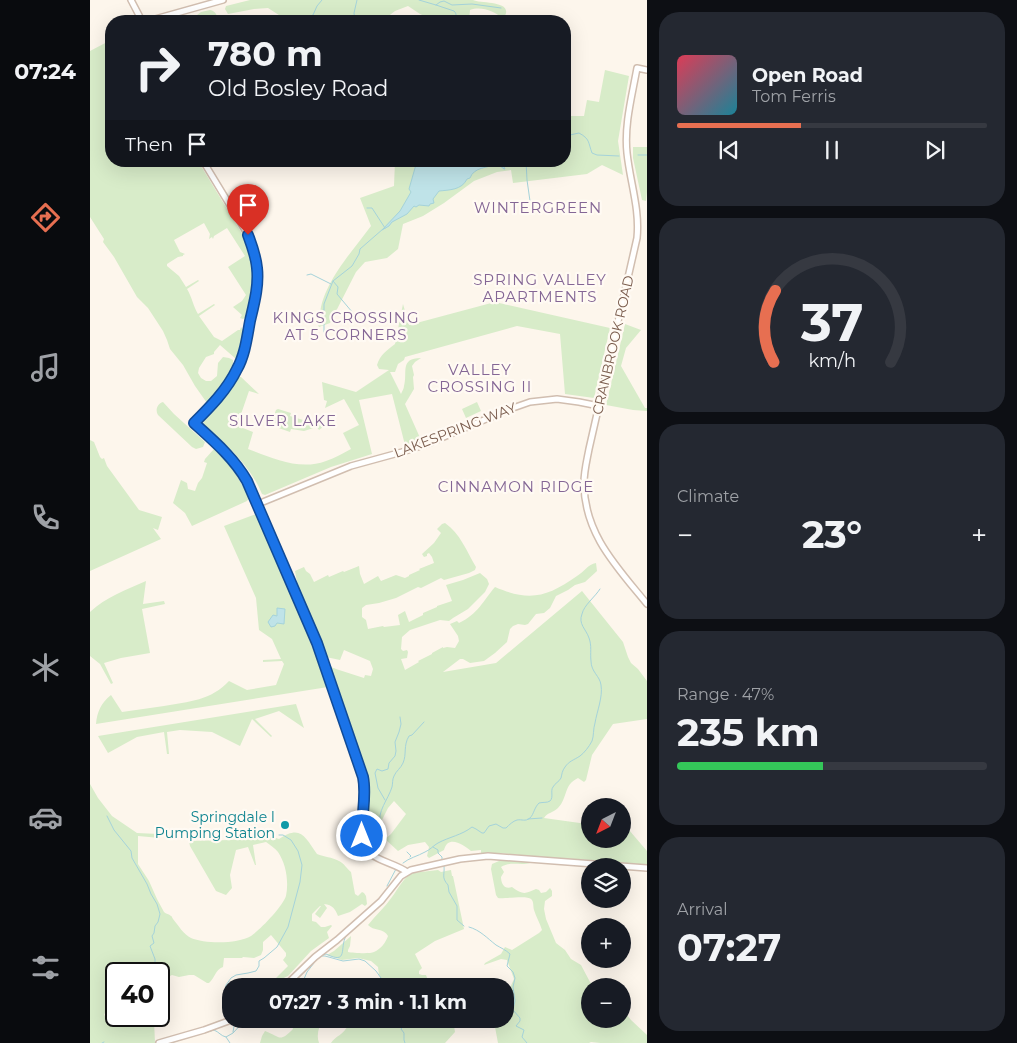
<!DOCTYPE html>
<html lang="en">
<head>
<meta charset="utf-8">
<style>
  body { margin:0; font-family:Montserrat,sans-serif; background:#242831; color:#f1f3f6; height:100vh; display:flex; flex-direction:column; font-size:19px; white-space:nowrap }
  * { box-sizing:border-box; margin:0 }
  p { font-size:16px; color:#9ea1a6 }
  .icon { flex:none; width:28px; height:28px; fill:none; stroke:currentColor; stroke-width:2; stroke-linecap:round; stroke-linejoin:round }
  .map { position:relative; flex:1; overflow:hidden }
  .details { display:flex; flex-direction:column; gap:12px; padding:12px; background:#0d0f14; width:370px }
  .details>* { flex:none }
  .banner { position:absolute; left:15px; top:15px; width:466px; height:152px; border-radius:20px; box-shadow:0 5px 20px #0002; background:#171b24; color:#f1f3f6; overflow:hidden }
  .needle { width:32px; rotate:222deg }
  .tools { position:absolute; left:491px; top:798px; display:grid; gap:10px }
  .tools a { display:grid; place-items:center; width:50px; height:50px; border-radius:50%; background:#171b24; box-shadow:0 5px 20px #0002; font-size:25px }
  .speed { position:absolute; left:15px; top:962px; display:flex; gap:10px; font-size:25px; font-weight:700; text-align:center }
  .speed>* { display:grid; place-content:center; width:65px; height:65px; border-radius:50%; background:#171b24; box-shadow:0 5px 20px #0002; line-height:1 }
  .speed .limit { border:2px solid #111; border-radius:8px; background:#fff; color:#111 }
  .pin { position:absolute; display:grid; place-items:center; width:42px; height:42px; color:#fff; margin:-51px -21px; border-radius:50% 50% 50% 0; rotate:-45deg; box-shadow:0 0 5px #0007 }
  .pin .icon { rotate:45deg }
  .me { position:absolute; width:55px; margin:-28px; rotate:0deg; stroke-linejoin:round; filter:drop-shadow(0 0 4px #0008) }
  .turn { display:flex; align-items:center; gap:18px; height:105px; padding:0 20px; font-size:22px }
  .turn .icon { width:65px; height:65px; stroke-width:2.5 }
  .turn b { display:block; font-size:35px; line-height:42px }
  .then { display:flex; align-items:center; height:48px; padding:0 20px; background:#0003; gap:10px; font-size:19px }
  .big { font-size:38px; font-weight:700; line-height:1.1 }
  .details .tile { flex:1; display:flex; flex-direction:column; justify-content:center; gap:8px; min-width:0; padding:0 18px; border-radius:20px; background:#242831 }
  .details .dial { align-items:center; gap:0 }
  .dial svg { height:130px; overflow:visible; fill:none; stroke:#363941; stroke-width:7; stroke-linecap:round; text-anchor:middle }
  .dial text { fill:#f1f3f6; stroke:none }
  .song { display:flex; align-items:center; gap:15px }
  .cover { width:60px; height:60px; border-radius:8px; background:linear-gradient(135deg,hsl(350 70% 55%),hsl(190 70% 35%)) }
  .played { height:5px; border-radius:2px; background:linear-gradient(90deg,#e76f51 40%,#363941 40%) }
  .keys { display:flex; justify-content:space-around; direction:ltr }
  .heat { display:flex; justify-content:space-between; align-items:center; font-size:28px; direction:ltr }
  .charge { height:8px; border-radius:4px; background:linear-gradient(90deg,#34c759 47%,#363941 0) }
  .trip { position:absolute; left:132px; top:978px; width:292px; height:50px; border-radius:20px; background:#171b24; box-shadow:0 5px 20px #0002; font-weight:700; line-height:50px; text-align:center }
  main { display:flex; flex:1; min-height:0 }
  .dock { display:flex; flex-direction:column; width:90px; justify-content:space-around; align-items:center; background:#090b0e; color:#9ea1a6 }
  .dock .icon { width:35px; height:35px }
  .dock .current { color:#e76f51 }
  .dock b { font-size:22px; color:#f1f3f6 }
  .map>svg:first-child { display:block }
</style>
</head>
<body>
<main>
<nav class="dock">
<b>07:24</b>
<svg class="icon current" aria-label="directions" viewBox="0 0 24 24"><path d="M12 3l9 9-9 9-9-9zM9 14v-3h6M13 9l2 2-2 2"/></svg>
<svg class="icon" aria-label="music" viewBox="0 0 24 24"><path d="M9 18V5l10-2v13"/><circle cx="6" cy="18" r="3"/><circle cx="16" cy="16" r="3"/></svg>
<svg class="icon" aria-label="phone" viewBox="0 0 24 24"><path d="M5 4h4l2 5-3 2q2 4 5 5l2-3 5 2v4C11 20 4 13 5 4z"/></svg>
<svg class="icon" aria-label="climate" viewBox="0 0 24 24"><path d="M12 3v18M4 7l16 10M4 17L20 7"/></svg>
<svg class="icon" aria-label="car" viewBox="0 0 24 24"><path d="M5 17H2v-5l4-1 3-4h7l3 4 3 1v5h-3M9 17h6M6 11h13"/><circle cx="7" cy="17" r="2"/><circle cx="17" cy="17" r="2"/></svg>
<svg class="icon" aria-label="filters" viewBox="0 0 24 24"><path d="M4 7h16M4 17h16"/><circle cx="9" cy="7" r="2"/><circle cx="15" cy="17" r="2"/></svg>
</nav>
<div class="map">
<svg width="557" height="1043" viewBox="0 0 557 1043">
  <rect width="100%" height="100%" fill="#fdf6ec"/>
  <path fill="#d8ecc9" d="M160,0H383C391,4 427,0 413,19C405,11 391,6 380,10L379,21H354L341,19L330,14L318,6L305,11L292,21H201L199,18L192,17L178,8L164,9L138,14L135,9L136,6Z
    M120,10C126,11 127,16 129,21H107V15L111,12Z
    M21,40V161H108L151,232L159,250L162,267L163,280L156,317L153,319L150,318L152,315L143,307L152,301L156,295L138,267L155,256L137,228L124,236L123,239L122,237L119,239L120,234L114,223L84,240L90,252L95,254L93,255V256L88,257L77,264V266L89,276L96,287L108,280L109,281L97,289C102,297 103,306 108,314L124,304L125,305L109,316L124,337L132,341L148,330H150L151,327L154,331L146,359L130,345L124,352V354L116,357L109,368L108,373L111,378L116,381H121L127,376L128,363L133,357L139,358L143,360C144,376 130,394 117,403L105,386L93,365L80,349L77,340L73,331L58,308L47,297L24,257L13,242L14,239L0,217V51Z
    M515,70L539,76L528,141L533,175L512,165L497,174L423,183L421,170L407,172L384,181L354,203L333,216L313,224L308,249L297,258L275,262L266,272L240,323L229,327L228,325L230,324C226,290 262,252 281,226L270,198L304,186L305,161H475V115L480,116H494L497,100L509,102Z
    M543,147H557V192L556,201L552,200L543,158Z
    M405,302L520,328L504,398L475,394L470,334L427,326L315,357L314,360L308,364L305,372H300L311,394C312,391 314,389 314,386C318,373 309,358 331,358L325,362L322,366L324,375L323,377L324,389L315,404L331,440L315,445L302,394L269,400L282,454L241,467L175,495L172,494C160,465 136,444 113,424L114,420L137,394L148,377H151L169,394L159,391L149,420L145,425L163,432L158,449C183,458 209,471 236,461C245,458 253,453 261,449L253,433L269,425L254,399L235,408L237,401L234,400L232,382L266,392L299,370L289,369L287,365C290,355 297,350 305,344L313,304L319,325Z
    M535,324L551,330L536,348L531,366L555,408H557V411L543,410L516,405Z
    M73,402L84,414L115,442L113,447L106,449L102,447L68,415C65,410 67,404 73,402Z
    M387,402L391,411L376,418L372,409Z
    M188,409L201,413L200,416L226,424L227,421L233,424V427L229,430L227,427L214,431L201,429L200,432L183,426L181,423L186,410Z
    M0,440L4,442L10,457L12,459L14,458L17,466L49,510L72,517L68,530L63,528L71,539L0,571Z
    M124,449C140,464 150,479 159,498L157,501L102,526L95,513L83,503L91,480L97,483L98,489L105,491L108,483L112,478L117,463L114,462L115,459Z
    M166,514L168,516L199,588L238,687L6,724C7,712 11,703 21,695L32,712C46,710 60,708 74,706C98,702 122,700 139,681L157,690L186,685L194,664L192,661L173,662V660L191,659L182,639L169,630L166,598L134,526Z
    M355,523C370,533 377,552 386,567L385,570L379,573L354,580L351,578L331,588L328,587L306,598L289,603L276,605L272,608V617L276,620L278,629L293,626L294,627L310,625L308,615L315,611L319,622L333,615V613L347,607V606L362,601L356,585L373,580L390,573L397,579L399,584L395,592L378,609L363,618L359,621L350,620L320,630L312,637L311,649L313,651L317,650L318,652L317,658L311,659L315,670L329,662L328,661L342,654V653L353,647V648L357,647L365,648L369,641L368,636L360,624L367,621L369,623C388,614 393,601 405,587C440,602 457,597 487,576C494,572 498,564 506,563L507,571L495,582L485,585L478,590L466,596L460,608L454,613L446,614L438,624L435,625L428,624L423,626L420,629L417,642L405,653L394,661L380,663L373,659H370L353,672L406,663L492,591L533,642L538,657L541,663L548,669L557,681V719L523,724L502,755L496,780L494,782L488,778C473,785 478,798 468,808C463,813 458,812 454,818L497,824L500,817V839H532L533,823L557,851V865L516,861L448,857L410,853L391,854V850L381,851C374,845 358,834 354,850L339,858L337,856L339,847L335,842L318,845L308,851L295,839L301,834L316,814L304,801L298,808L289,826L284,828L279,823L276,814L277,780L268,752L238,665H239L243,668H244L246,669L274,678L275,675L281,676L283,669L280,661L254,650L250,660L236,657L234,655L209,593L205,571L214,567L216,571L220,574L224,582L238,575L239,577L253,571L254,572L269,566L270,574L274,584L288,576L291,581L306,575L315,578L319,576V575L330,570L329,569L344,563L342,557L339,553L337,554V556L334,557L332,554L344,543L351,533L347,529L352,524Z
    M56,581L53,604L74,601L75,604L52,609L60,653L31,658L14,663L23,683L21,684L10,664L0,656V612C16,597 36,590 56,581Z
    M206,704L214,728L189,711L165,719L182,736L181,737L162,719L150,746L122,732L90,730L77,732L79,754H77L74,732L47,737L18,753L8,736Z
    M0,784L8,798L22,816L47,833L69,834L70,838L48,836V864L59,881L67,899L74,912C76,914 79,914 81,916C82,916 82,918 83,919C88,925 94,935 101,938C115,944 148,944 161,936C170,930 193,906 196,896C199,881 196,864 188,852C185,848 180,845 176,842L163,845L166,865H165L158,847L146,850L140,875L142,888L136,895L126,891L100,846L99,841L140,840L183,837L189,839C211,824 215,837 227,854C234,857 242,857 249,861C254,863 257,869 261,872L265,894L268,896L272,892L274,893L276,896L277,904L275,906L272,904L260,912L248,916C245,909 243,905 234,904L237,908L230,918L225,914L231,906H230L222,914V921L226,922L231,927H235L241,925L242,926L237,932L239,938L221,951L198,976L185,982L184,980L198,966L193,960L196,956V953L181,935L173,942V950L171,955L164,958L153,957L152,958H134L133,967C125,970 125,978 119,983H117L104,975H99L89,977L82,975L76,978L74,983L75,993L70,1000L69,1008V974H26V1007L14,1014L18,1024L20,1026L32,1025L39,1021L42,1022L44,1026L64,1020L65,1043H0Z
    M409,861H438L440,863C431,866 420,861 411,867L414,872L411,877C411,884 415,890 422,887C433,895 435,894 446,889L449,890L451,893L456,892L460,888L462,891V896L455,901L454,909L456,919L466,943L475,950L481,959L491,965L500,982L504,986H500V1019H532L533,1010L541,1020L557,1035V1043H510L501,1042L499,1043H408L405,1027L412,1019H416V1015L421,1003L419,990L424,979L417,960L411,959L394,965L395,963L411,954L415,947L422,950L449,933L452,930C450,923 446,917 444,910C443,907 444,901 441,899C437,895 415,899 408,898L406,895L401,869L402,864Z
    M348,870L351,872L361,870L362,876H363L374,929L345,941L325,954L332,968L329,971V974L332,975H336L340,986H292L293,982L289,975L288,967L281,961L268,958L252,960L237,955L244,951L261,936L260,946L258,950V952C263,953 280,954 284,952C291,949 296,942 298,936C294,928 283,931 278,925C286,915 295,907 302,897C308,889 313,878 322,873Z
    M196,1019H205V1027L210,1024L214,1019H233C229,1026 226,1035 229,1043H170L172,1036L175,1031C191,1037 189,1043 203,1029L201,1023Z
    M256,1019H286C288,1022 292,1025 296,1023V1019H363L365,1032L355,1043H241C245,1036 254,1035 258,1025Z"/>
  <path fill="#bfe3e8" stroke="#a5d3da" d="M327,161H416L413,165L415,169H414L409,165L407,164C397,168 384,167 380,178L377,179C372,190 359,190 349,191L343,199L344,203L340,204L339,206L329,205L326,207L324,206L317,214L302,222L299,226L292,230L310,211L321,192L319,189Z
    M187,608L195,609L194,624L187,623L185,626L181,627L178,622L183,615L187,616Z"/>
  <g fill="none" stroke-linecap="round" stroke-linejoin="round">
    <path stroke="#a5d3da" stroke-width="1" d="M329,0L346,5L364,11C368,15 365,17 364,21
      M346,5L350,2L354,1L362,5L382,4L411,8
      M214,19L223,15L227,6L232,0
      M265,21L264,13L267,0
      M475,136L489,133C500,139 498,142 502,153L507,155L529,156
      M548,155H557
      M436,161L437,180L440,201
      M277,208H282L295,228
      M217,275L221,274L241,284
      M243,281L248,287L247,294L268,319
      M206,320C217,321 226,320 233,310
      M234,332V304L243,281L262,266L269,254L270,249L293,229
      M295,800L288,788L285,773L287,769L292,771L298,769L299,763L305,756L306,751L305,742L309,732L311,724L310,717
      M17,816L24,830L41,851L42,858L57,884L61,894L67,904L70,914L68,922L65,926L64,933L62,936L64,943L60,946L65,959V965L67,967V974
      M438,819L452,818
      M290,825C287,811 298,800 302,787C303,783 302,780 304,776C306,771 311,768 313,763C317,754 313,746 319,736L322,735L334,722
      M343,847L348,850V853L352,857V859
      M317,852L321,856L320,857
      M313,863C319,858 328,856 335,852C340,850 344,845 348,843C359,837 372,835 382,827L386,829L392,833H394L399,826L406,824L413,828H416C419,825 423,821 427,820C432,819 435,822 440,818C444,814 444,808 449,803C453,802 457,803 460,801C464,797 460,791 463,787C465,783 469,782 471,778C472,774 472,771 475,767C479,761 484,760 490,756C494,753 499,747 502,741C504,736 503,729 505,723C507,711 513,697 511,685C510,676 501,672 501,661C500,653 502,646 499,638C496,629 488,624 492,614C494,605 505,597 510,589
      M354,866C355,875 351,877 358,885L359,892L367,906V920L374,926
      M297,886L306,869
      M379,927C390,930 397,938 406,945C411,948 416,950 420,954L417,966L423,972L425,978L423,987L425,1001L423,1010L430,1018V1021L426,1026L434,1030L432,1037L437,1043
      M260,932L279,916
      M233,955L236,954C259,965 249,948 256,936
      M231,956H235L253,961L269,959L275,961L286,971L291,978V981L296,986
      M211,986L217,972L224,963
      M141,1014L136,1010L134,1006L136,985L141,978L146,975L158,973L166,971L169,966V961L174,958L187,947L198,927L210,882L212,865L208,851L201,840L193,835H189
      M310,1019L314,1025L311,1029L314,1033V1040L315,1043
      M143,1032L145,1021
      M136,1037L140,1043
      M12,1043L14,1042
      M80,1043L124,1030C129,1032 131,1036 136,1037L143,1033L156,1019"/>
    <g stroke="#d1beb0" stroke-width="8">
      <path id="tertiary" d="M41,0L52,21
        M58,21L133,0
        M557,70L547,68C542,96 534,125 537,153C540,182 550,209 547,238L499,449C497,460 494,471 494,483C494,534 527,567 557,604
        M113,161L158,235L165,256L167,280L156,343L148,368L140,383L131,394L104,423C124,441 144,458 157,481L227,643L273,777C277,797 263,840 281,854C291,862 306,864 317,872
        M168,504L261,466L312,452L337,444L420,409L440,402L467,399L489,402L509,406
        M195,986L225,957L247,940L291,901L311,876L321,870L370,859L398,856L557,868
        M69,1043L114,1030L144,1019"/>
    </g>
    <use href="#tertiary" stroke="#fff" stroke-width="5"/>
  </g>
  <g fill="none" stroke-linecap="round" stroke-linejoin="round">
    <g stroke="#114b97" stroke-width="12">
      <path id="route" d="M158,235C162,246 166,256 167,268C169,286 164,304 160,321C157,337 155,355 147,369C137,390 120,407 104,423C124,441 144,458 157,481L227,643L273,777C277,796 271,817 272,836"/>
    </g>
    <use href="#route" stroke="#1a73e8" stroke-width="9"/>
  </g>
  <circle fill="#0f9aa8" stroke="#fffaf3" stroke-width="2" cx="195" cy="825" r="5"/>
  <g text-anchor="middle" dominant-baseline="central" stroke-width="4.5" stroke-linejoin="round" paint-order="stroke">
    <g font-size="14" fill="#7a5c4d" stroke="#fffaf3">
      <text transform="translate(523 345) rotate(-77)">CRANBROOK ROAD</text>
      <text transform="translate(365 430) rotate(-21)">LAKESPRING WAY</text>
    </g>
    <g font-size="14" fill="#0d838f" stroke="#fffaf3" text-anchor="end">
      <text x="185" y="817">Springdale I<tspan x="185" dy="16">Pumping Station</tspan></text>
    </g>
    <g font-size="15" letter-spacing="1" fill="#846695" stroke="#fffaf3">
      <text x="448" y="207">WINTERGREEN</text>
      <text x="450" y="279">SPRING VALLEY<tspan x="450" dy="17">APARTMENTS</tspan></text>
      <text x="256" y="317">KINGS CROSSING<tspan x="256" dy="17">AT 5 CORNERS</tspan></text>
      <text x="390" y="369">VALLEY<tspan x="390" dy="17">CROSSING II</tspan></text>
      <text x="193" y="420">SILVER LAKE</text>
      <text x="426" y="486">CINNAMON RIDGE</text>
    </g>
  </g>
</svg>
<div class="tools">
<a><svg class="needle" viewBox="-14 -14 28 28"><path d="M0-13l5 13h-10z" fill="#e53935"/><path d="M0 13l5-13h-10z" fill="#9ea1a6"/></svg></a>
<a><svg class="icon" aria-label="layers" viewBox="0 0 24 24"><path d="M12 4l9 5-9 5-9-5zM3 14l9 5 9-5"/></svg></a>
<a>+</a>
<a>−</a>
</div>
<div class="speed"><div class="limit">40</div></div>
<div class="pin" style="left:158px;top:235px;background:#d93025"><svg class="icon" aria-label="arrive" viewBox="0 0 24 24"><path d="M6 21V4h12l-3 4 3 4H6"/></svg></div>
<svg class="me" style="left:272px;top:836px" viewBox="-20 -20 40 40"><circle r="17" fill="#1a73e8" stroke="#fff" stroke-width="3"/><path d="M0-11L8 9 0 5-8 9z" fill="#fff"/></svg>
<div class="trip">07:27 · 3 min · 1.1 km</div>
<div class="banner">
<div class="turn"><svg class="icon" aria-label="right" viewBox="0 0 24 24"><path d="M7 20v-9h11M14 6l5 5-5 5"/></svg><div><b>780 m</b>Old Bosley Road</div></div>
<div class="then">Then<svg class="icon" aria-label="arrive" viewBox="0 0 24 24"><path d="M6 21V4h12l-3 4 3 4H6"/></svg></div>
</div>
</div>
<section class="details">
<div class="tile">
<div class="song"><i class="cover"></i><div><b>Open Road</b><p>Tom Ferris</p></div></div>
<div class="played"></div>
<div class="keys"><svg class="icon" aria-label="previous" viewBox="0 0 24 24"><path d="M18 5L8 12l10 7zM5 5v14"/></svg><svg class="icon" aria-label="pause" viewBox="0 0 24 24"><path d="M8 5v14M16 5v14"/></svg><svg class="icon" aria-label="next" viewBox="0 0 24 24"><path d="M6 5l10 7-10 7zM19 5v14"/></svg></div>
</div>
<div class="tile dial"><svg viewBox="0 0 100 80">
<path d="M14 69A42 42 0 1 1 86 69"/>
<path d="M14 69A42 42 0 0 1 15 25" stroke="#e76f51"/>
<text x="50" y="56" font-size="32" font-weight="700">37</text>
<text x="50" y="72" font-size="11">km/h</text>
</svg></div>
<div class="tile"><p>Climate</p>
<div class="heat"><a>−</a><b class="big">23°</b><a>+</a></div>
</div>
<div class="tile"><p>Range · 47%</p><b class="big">235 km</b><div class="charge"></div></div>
<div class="tile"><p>Arrival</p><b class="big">07:27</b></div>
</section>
</main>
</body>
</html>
